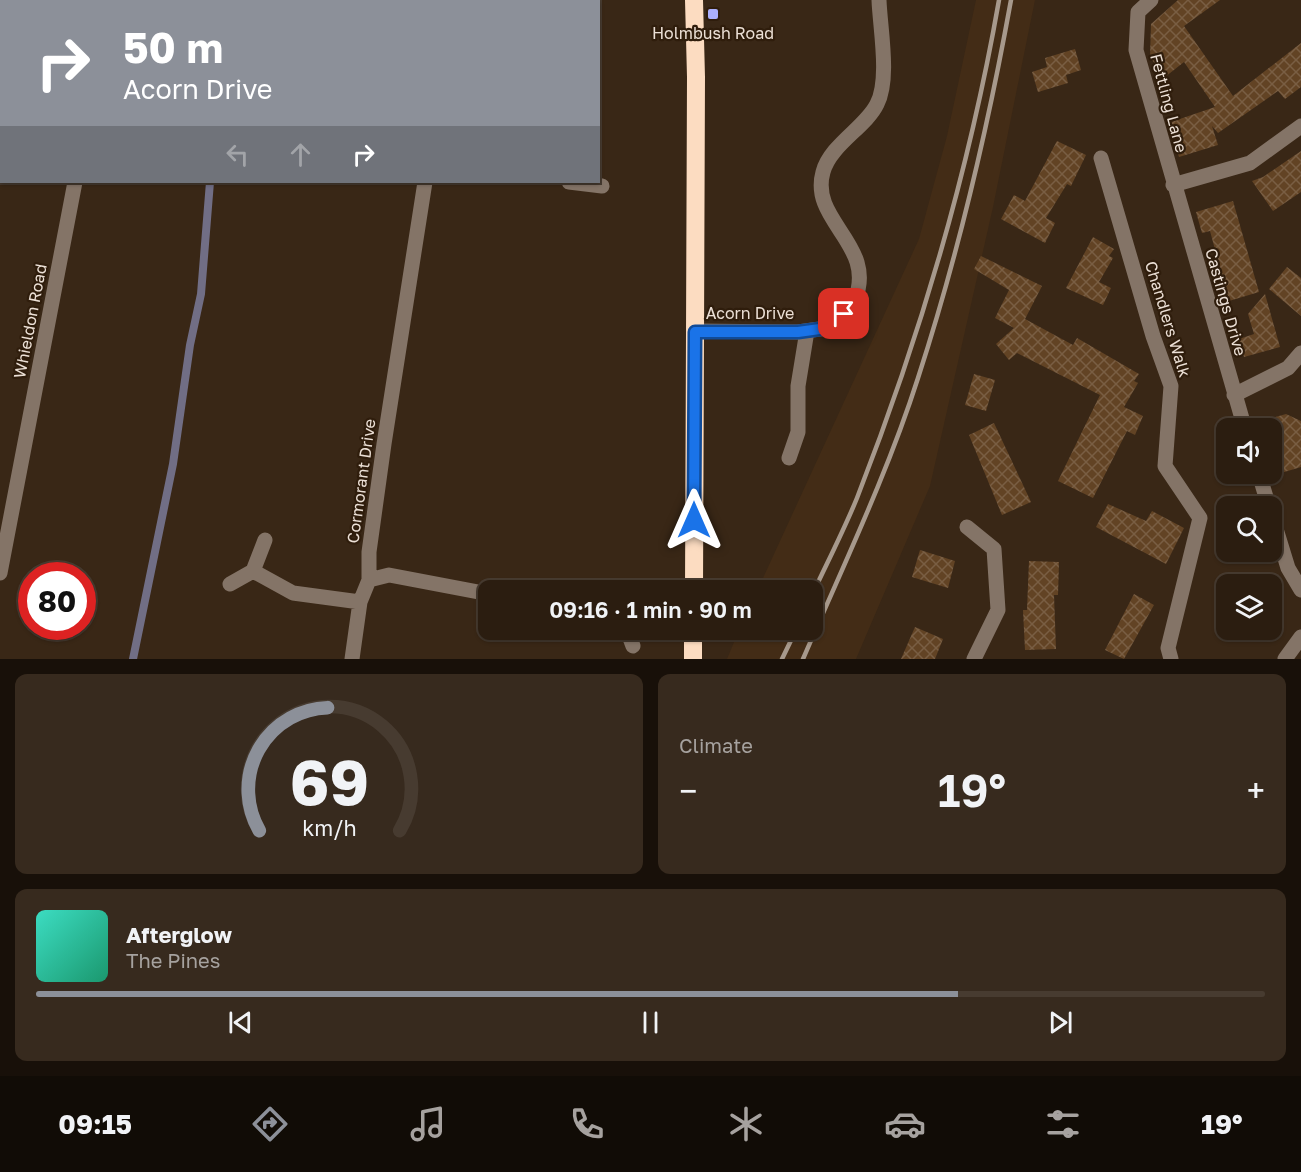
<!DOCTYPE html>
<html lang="en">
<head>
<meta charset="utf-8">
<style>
  body { margin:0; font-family:"Golos Text",sans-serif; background:#372a1e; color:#f1f3f6; height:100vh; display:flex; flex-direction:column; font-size:22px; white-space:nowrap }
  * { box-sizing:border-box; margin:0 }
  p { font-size:20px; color:#a6a29f }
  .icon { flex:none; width:33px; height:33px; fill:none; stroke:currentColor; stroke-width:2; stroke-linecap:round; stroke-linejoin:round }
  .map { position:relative; height:659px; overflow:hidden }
  .side { display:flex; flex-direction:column; gap:15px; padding:15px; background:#181009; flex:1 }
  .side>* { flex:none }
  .top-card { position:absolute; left:0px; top:0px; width:600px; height:183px; box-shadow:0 2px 4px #0004,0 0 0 2px #473b30; background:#8c9099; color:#fff; overflow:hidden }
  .controls { position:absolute; left:1216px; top:418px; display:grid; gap:12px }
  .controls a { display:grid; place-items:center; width:66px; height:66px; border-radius:12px; background:#2b1d10; box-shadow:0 2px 4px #0004,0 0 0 2px #473b30; font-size:30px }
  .speed { position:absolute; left:18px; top:562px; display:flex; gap:12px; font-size:30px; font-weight:700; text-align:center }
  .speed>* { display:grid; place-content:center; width:78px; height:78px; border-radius:50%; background:#2b1d10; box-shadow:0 2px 4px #0004,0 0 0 2px #473b30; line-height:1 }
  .speed .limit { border:9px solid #d22; background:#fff; color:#111 }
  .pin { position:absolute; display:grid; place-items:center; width:51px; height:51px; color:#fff; margin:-26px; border-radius:12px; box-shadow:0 3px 9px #0006 }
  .me { position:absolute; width:66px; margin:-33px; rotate:0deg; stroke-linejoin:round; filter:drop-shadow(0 0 4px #0008) }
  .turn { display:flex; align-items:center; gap:21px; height:126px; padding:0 24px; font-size:27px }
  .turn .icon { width:78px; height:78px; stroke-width:2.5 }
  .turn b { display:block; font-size:42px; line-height:51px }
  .lanes { display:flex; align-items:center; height:57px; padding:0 24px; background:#0003; justify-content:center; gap:30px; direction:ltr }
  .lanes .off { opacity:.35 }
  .big { font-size:45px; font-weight:600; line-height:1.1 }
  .side .tile { flex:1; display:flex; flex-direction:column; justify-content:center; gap:9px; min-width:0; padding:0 21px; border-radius:12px; background:#372a1e }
  .side .dial { align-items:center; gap:0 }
  .dial svg { height:156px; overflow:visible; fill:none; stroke:#473b30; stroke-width:7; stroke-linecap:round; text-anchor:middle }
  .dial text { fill:#f1f3f6; stroke:none }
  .song { display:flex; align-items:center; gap:18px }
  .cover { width:72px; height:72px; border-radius:9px; background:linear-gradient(135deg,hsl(170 70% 55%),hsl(160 70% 35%)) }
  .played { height:6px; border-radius:3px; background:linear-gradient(90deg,#8c9099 75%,#473b30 75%) }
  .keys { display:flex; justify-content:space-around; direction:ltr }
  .heat { display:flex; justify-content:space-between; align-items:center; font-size:33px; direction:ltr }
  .side .tiles { flex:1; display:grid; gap:15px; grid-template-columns:1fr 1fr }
  .tile:last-child { grid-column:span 2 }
  .trip { position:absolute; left:478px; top:580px; width:345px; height:60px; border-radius:12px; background:#2b1d10; box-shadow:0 2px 4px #0004,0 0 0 2px #473b30; font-weight:600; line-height:60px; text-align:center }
  .dock { display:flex; height:96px; justify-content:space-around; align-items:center; background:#110c06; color:#a6a29f }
  .dock .icon { width:42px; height:42px }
  .dock .selected { color:#8c9099 }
  .dock b { font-size:27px; color:#f1f3f6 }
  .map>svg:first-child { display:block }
</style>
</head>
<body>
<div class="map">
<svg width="1301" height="659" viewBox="0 0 1301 659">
  <defs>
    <pattern id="building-cross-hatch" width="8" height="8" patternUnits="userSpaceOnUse" patternTransform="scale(1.5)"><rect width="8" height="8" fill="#624324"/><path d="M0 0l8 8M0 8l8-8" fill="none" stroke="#795e43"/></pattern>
  </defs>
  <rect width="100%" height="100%" fill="#392716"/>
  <path fill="#432c16" d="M976,0H1035L993,207L930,486L856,659H727L739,630H813V591H757L919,239L947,136Z"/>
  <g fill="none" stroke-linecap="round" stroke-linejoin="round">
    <path stroke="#716e85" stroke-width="8" d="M240,2L241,0
      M133,659L173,464L190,345L201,294L210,182"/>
  </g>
  <path fill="url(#building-cross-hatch)" d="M1178,0H1220L1184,26L1233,96L1301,43V87L1285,99L1278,91L1218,133L1212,126L1218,145L1179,157L1168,123L1215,107L1184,62L1165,77L1150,57L1151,24Z
    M1075,49L1081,70L1066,75L1068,83L1038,92L1032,72L1047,67L1045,58Z
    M1057,141L1086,155L1071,186L1067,184L1046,218L1055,223L1045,243L1001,219L1014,195L1025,201Z
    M1301,151V192L1273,211L1252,181L1263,177Z
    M1233,201L1259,292L1229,301L1210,231L1202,233L1196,212Z
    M1093,237L1114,249L1109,256L1113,258L1099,282L1111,288L1103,305L1066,288Z
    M981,256L1042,286L1025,319L1073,345L1077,338L1139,374L1134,381L1138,383L1124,407L1143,416L1135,435L1127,431L1093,498L1058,481L1100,395L1017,353L1009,360L996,344L1014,328L995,318L1009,290L974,269Z
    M1287,267L1301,278V316L1269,289Z
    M1265,294L1280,347L1244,357L1239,339L1254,334L1248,314Z
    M974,374L995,380L986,411L965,405Z
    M1286,414L1301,421V467L1281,473L1272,465V418Z
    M994,423L1031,502L1002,515L969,435Z
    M1108,504L1146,521L1152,511L1184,528L1166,564L1096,527Z
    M920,550L955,561L948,588L912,577Z
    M1029,561L1059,562L1058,595H1054L1056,649L1025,650L1023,610H1027Z
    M1134,594L1154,605L1124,659L1105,650Z
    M915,627L943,639L935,659H901Z"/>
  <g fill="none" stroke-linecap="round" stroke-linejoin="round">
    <path stroke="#847467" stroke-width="15" d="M1151,0L1138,12L1136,50L1245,429
      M108,2V0
      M542,2V0
      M1101,158L1153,336L1171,386L1165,466L1200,518L1168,648L1171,659
      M0,168L2,169
      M569,182L602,186
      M1173,185L1250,163L1301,126
      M695,331L798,332L834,327C840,319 851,311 854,302C879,245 809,222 823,172C830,145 866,127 877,104C890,79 880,28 879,0
      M1234,395L1288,368L1301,353
      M789,458L798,432V386L807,331
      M1259,474L1269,507
      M1272,516L1288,568L1301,590
      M967,527L994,549L998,610L974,659
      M253,571L265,540
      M0,573L75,182
      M369,580L389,575L489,594
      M230,584L253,571L293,593L360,602
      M627,630L633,646
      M352,659L360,602L369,580V552L384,444L425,182
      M1285,659L1301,637"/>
    <path stroke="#fcdcc1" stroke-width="18" d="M694,0L696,77L694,591
      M693,659V630"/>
    <path stroke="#a7998c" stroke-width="4.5" d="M813,593C828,561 844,530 857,498C920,337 969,171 999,0
      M782,659L796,630
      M803,659C843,566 887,475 918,378C958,255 988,127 1011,0"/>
  </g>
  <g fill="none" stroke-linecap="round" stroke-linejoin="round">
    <g stroke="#114b97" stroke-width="15">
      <path id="route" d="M694,520L695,332H798L834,327L844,314"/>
    </g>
    <use href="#route" stroke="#1a73e8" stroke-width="10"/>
  </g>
  <rect fill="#abaffb" stroke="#2f1d0c" stroke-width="2" x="707" y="8" width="12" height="12" rx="3"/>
  <g text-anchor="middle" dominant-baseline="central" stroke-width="4.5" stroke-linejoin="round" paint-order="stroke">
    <g font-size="16" fill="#ece0d6" stroke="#2f1d0c">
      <text x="713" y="33">Holmbush Road</text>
    </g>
    <g font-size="16" fill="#ece0d6" stroke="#2f1d0c">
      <text transform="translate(1169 103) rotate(75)">Fettling Lane</text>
      <text transform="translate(1226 302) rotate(74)">Castings Drive</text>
      <text x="750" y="313">Acorn Drive</text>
      <text transform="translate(1168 319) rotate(73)">Chandlers Walk</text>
      <text transform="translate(30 321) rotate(-79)">Whieldon Road</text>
      <text transform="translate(361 481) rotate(-82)">Cormorant Drive</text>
    </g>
  </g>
</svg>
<div class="controls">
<a><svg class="icon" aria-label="sound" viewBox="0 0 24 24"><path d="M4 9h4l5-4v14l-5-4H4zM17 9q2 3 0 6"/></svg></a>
<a><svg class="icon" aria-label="search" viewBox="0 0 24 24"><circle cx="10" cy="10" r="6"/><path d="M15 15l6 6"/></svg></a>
<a><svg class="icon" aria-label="layers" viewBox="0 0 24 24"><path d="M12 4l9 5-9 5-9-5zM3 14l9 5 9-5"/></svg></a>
</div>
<div class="speed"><div class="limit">80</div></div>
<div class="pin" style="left:844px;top:314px;background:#d93025"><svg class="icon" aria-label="arrive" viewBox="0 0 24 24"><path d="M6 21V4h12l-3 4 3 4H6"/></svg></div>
<svg class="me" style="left:694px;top:520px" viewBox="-20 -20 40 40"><path d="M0-17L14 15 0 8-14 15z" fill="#1a73e8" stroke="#fff" stroke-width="4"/></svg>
<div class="trip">09:16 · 1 min · 90 m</div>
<div class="top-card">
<div class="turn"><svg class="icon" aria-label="right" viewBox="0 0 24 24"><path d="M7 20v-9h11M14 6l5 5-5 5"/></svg><div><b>50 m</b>Acorn Drive</div></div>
<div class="lanes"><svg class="icon off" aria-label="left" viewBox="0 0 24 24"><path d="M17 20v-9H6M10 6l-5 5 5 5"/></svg><svg class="icon off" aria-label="ahead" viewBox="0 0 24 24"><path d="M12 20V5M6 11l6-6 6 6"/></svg><svg class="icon" aria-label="right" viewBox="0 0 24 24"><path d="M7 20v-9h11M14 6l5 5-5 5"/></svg></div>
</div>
</div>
<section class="side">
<div class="tiles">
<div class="tile dial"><svg viewBox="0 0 100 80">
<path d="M14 69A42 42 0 1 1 86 69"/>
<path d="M14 69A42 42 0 0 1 49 6" stroke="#8c9099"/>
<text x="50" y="56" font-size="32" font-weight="700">69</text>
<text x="50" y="72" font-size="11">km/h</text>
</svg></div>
<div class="tile"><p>Climate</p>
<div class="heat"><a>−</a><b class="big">19°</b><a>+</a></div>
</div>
<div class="tile">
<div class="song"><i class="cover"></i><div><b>Afterglow</b><p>The Pines</p></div></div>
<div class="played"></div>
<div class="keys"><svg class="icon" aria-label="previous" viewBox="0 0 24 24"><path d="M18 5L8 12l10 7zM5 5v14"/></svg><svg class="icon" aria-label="pause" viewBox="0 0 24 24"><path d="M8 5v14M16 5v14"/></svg><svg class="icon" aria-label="next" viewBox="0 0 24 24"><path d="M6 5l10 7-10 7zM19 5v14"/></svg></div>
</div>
</div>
</section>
<nav class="dock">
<b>09:15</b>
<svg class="icon selected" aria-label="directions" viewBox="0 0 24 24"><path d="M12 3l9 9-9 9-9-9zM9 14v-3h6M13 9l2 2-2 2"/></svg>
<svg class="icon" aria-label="music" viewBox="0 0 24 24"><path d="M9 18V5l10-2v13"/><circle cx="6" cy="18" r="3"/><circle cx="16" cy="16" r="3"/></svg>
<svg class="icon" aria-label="phone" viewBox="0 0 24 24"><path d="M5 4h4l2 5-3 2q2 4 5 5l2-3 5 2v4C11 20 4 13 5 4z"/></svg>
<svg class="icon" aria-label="climate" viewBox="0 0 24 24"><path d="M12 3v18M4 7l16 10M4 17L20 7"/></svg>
<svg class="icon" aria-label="car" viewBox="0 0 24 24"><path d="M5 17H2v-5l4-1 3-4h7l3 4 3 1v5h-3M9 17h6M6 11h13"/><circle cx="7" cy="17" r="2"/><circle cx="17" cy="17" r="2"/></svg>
<svg class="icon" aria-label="filters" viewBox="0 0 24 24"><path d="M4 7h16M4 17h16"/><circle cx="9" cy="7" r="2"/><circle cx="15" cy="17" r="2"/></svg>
<b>19°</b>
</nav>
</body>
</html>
